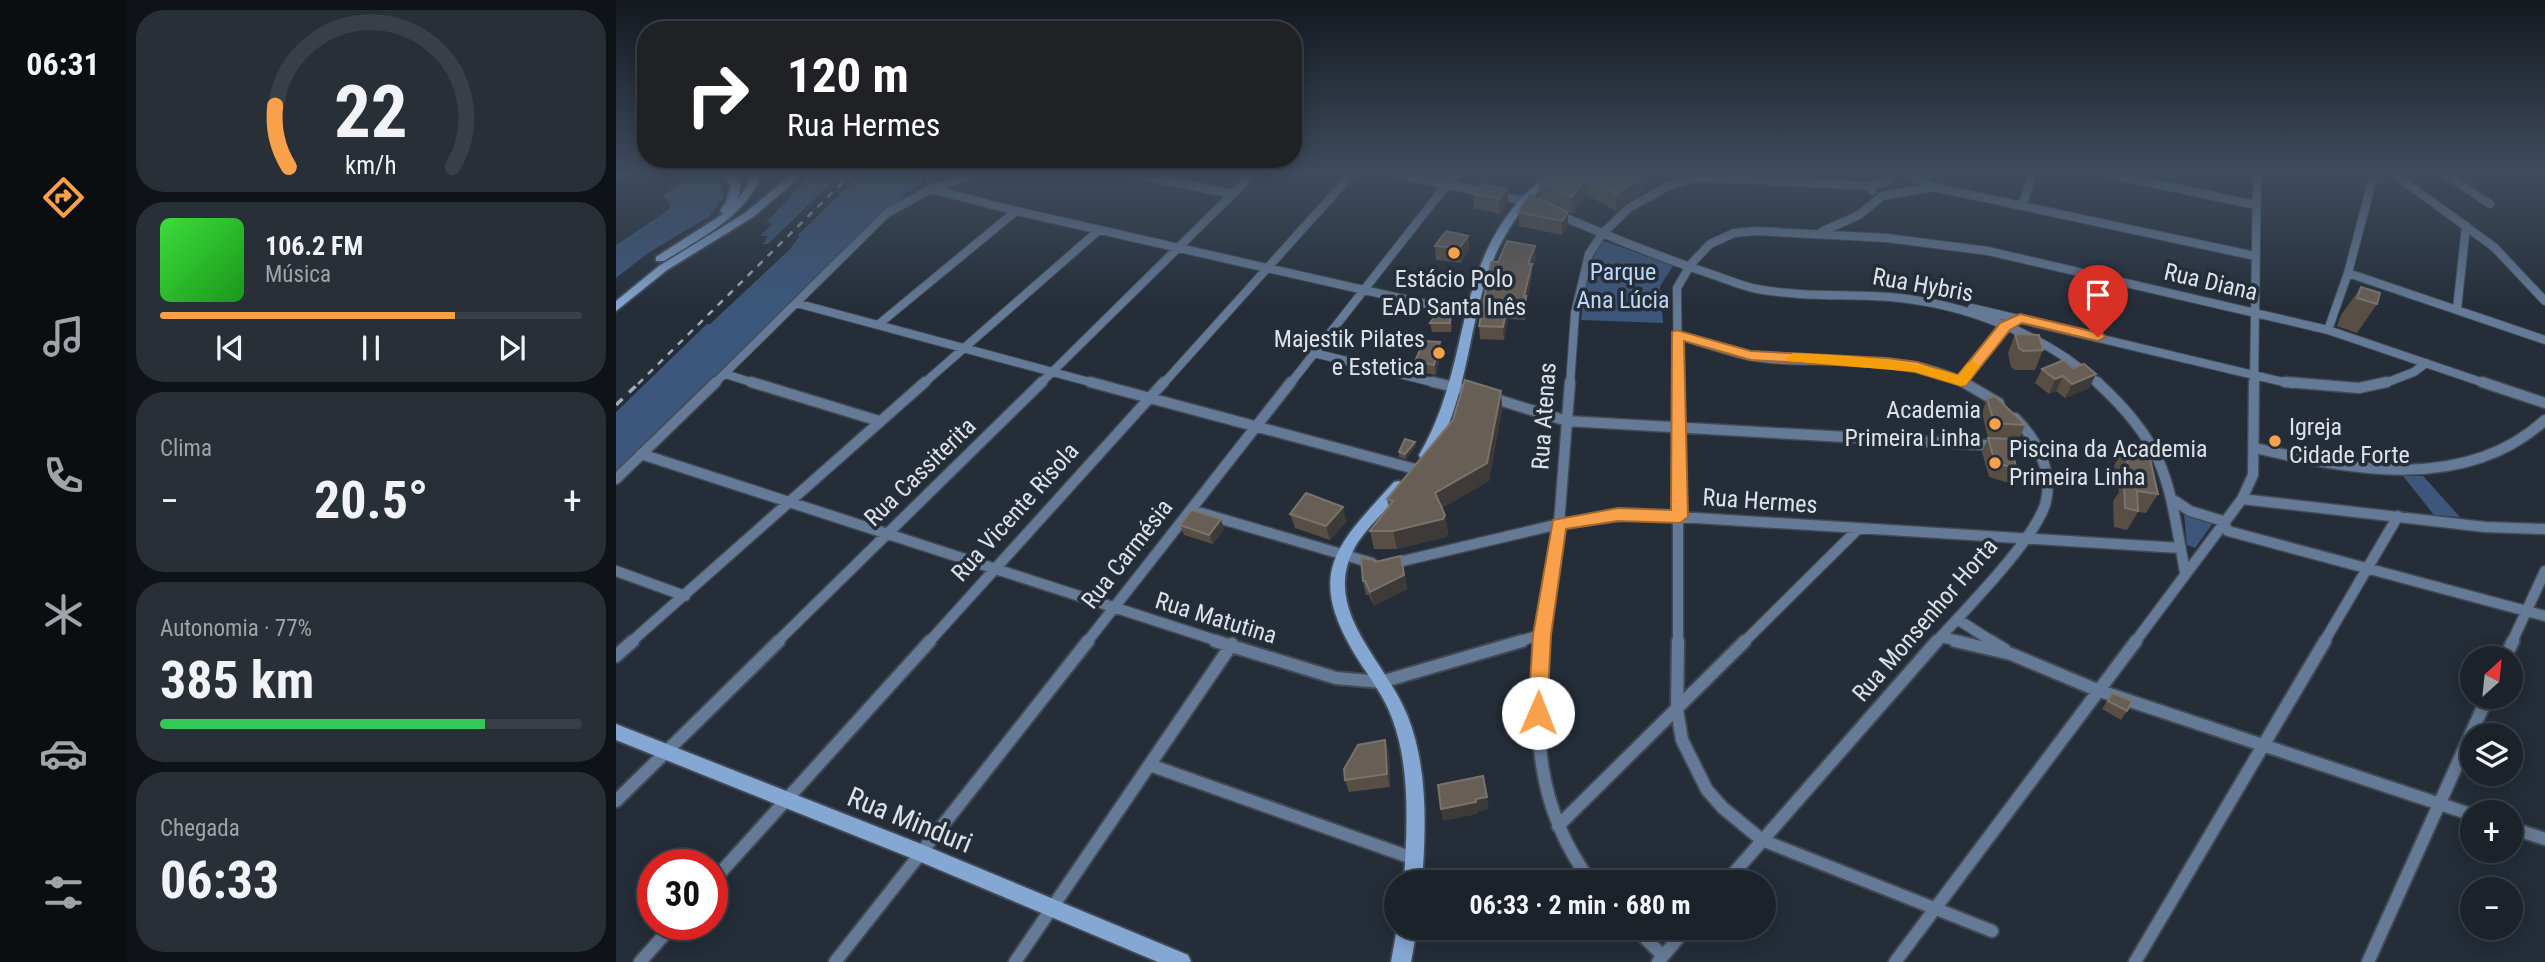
<!DOCTYPE html>
<html lang="pt">
<head>
<meta charset="utf-8">
<style>
  body { margin:0; font-family:"Roboto Condensed",sans-serif; background:#282f36; color:#f1f3f6; height:100vh; display:flex; flex-direction:column; font-size:26px; white-space:nowrap }
  * { box-sizing:border-box; margin:0 }
  p { font-size:23px; color:#a0a4a8 }
  .icon { flex:none; width:38px; height:38px; fill:none; stroke:currentColor; stroke-width:2; stroke-linecap:round; stroke-linejoin:round }
  .map { position:relative; flex:1; overflow:hidden }
  .drawer { display:flex; flex-direction:column; gap:10px; padding:10px; background:#0f1317; width:490px }
  .drawer>* { flex:none }
  .guide { position:absolute; left:21px; top:21px; width:665px; height:147px; border-radius:28px; box-shadow:0 4px 18px #0003,0 0 0 2px #393f47; background:#202124; color:#fff; overflow:hidden }
  .needle { width:46px; rotate:27deg }
  .tools { position:absolute; left:1844px; top:646px; display:grid; gap:14px }
  .tools a { display:grid; place-items:center; width:63px; height:63px; border-radius:50%; background:#1b222a; box-shadow:0 4px 18px #0003,0 0 0 2px #393f47; font-size:35px }
  .speed { position:absolute; left:21px; top:849px; display:flex; gap:14px; font-size:35px; font-weight:700; text-align:center }
  .speed>* { display:grid; place-content:center; width:91px; height:91px; border-radius:50%; background:#1b222a; box-shadow:0 4px 18px #0003,0 0 0 2px #393f47; line-height:1 }
  .speed .limit { border:10px solid #d22; background:#fff; color:#111 }
  .pin { position:absolute; display:grid; place-items:center; width:60px; height:60px; color:#fff; margin:-72px -30px; border-radius:50% 50% 50% 0; rotate:-45deg; box-shadow:0 0 7px #0007 }
  .pin .icon { rotate:45deg }
  .me { position:absolute; width:77px; margin:-38px; rotate:1deg; stroke-linejoin:round; filter:drop-shadow(0 0 5px #0008) }
  .turn { display:flex; align-items:center; gap:24px; height:147px; padding:0 35px; font-size:32px }
  .turn .icon { width:91px; height:91px; stroke-width:2.5 }
  .turn b { display:block; font-size:49px; line-height:60px }
  .big { font-size:52px; font-weight:700; line-height:1.1 }
  .drawer .widget { flex:1; display:flex; flex-direction:column; justify-content:center; gap:10px; min-width:0; padding:0 24px; border-radius:28px; background:#282f36 }
  .drawer .dial { align-items:center; gap:0 }
  .dial svg { height:182px; overflow:visible; fill:none; stroke:#393f47; stroke-width:7; stroke-linecap:round; text-anchor:middle }
  .dial text { fill:#f1f3f6; stroke:none }
  .song { display:flex; align-items:center; gap:21px }
  .cover { width:84px; height:84px; border-radius:10px; background:linear-gradient(135deg,hsl(120 70% 55%),hsl(120 70% 35%)) }
  .played { height:7px; border-radius:4px; background:linear-gradient(90deg,#f8a14a 70%,#393f47 70%) }
  .keys { display:flex; justify-content:space-around; direction:ltr }
  .heat { display:flex; justify-content:space-between; align-items:center; font-size:38px; direction:ltr }
  .charge { height:10px; border-radius:5px; background:linear-gradient(90deg,#34c759 77%,#393f47 0) }
  .trip { position:absolute; left:768px; top:870px; width:392px; height:70px; border-radius:35px; background:#1b222a; box-shadow:0 4px 18px #0003,0 0 0 2px #393f47; font-weight:700; line-height:70px; text-align:center }
  main { display:flex; flex:1; min-height:0 }
  .dock { display:flex; flex-direction:column; width:126px; justify-content:space-around; align-items:center; background:#0b0e11; color:#a0a4a8 }
  .dock .icon { width:49px; height:49px }
  .dock .current { color:#f8a14a }
  .dock b { font-size:32px; color:#f1f3f6 }
  .map>svg:first-child { display:block }
</style>
</head>
<body>
<main>
<nav class="dock">
<b>06:31</b>
<svg class="icon current" aria-label="directions" viewBox="0 0 24 24"><path d="M12 3l9 9-9 9-9-9zM9 14v-3h6M13 9l2 2-2 2"/></svg>
<svg class="icon" aria-label="music" viewBox="0 0 24 24"><path d="M9 18V5l10-2v13"/><circle cx="6" cy="18" r="3"/><circle cx="16" cy="16" r="3"/></svg>
<svg class="icon" aria-label="phone" viewBox="0 0 24 24"><path d="M5 4h4l2 5-3 2q2 4 5 5l2-3 5 2v4C11 20 4 13 5 4z"/></svg>
<svg class="icon" aria-label="climate" viewBox="0 0 24 24"><path d="M12 3v18M4 7l16 10M4 17L20 7"/></svg>
<svg class="icon" aria-label="car" viewBox="0 0 24 24"><path d="M5 17H2v-5l4-1 3-4h7l3 4 3 1v5h-3M9 17h6M6 11h13"/><circle cx="7" cy="17" r="2"/><circle cx="17" cy="17" r="2"/></svg>
<svg class="icon" aria-label="filters" viewBox="0 0 24 24"><path d="M4 7h16M4 17h16"/><circle cx="9" cy="7" r="2"/><circle cx="15" cy="17" r="2"/></svg>
</nav>
<section class="drawer">
<div class="widget dial"><svg viewBox="0 0 100 80">
<path d="M14 69A42 42 0 1 1 86 69"/>
<path d="M14 69A42 42 0 0 1 8 42" stroke="#f8a14a"/>
<text x="50" y="56" font-size="32" font-weight="700">22</text>
<text x="50" y="72" font-size="11">km/h</text>
</svg></div>
<div class="widget">
<div class="song"><i class="cover"></i><div><b>106.2 FM</b><p>Música</p></div></div>
<div class="played"></div>
<div class="keys"><svg class="icon" aria-label="previous" viewBox="0 0 24 24"><path d="M18 5L8 12l10 7zM5 5v14"/></svg><svg class="icon" aria-label="pause" viewBox="0 0 24 24"><path d="M8 5v14M16 5v14"/></svg><svg class="icon" aria-label="next" viewBox="0 0 24 24"><path d="M6 5l10 7-10 7zM19 5v14"/></svg></div>
</div>
<div class="widget"><p>Clima</p>
<div class="heat"><a>−</a><b class="big">20.5°</b><a>+</a></div>
</div>
<div class="widget"><p>Autonomia · 77%</p><b class="big">385 km</b><div class="charge"></div></div>
<div class="widget"><p>Chegada</p><b class="big">06:33</b></div>
</section>
<div class="map">
<svg width="1929" height="962" viewBox="0 0 1929 962">
  <rect width="100%" height="100%" fill="#242d38"/>
  <path fill="#3c577b" d="M78,174H93L105,183L107,198L94,216L32,253L0,278V245L54,209V203L46,196Z
    M195,174H224L152,244H147L152,236H144L157,224L150,223Z
    M245,174H310L302,186L287,195L288,197L253,223L208,272L0,473V412L91,324H94L173,250L184,236H181Z
    M986,240L1057,266L1044,286L1047,323L965,320L971,271Z
    M1787,476H1807L1844,517L1818,515Z
    M1568,514L1597,523L1579,548L1571,545Z"/>
  <g fill="none" stroke-linecap="round" stroke-linejoin="round">
    <g stroke="#414a54" stroke-width="10">
      <path id="street-far2" d="M518,174L617,194
        M782,174L918,203
        M1290,174L1318,187L1639,256
        M1493,174L1640,205
        M1778,174L1878,247L1929,301
        M1829,174L1874,204
        M315,189L400,211L854,314
        M1256,191V186L1271,181L1278,174
        M1266,196L1317,187
        M1407,204L1416,174
        M941,214C992,236 1043,257 1095,274C1110,279 1125,286 1141,289C1185,297 1230,294 1274,297C1347,303 1429,334 1483,384
        M1207,231L1243,215L1266,196
        M1732,273L1929,340
        M180,303L481,384
        M1356,308L1676,384
        M1841,309L1850,226
        M263,324L400,211
        M1712,330L1732,273L1758,174
        M1061,335C1085,342 1109,351 1133,356C1201,369 1286,347 1350,384
        M698,353L824,384
        M109,374L141,384
        M1345,381L1394,323
        M98,384L271,213L315,189L358,174
        M307,384L483,230
        M424,384L637,174
        M547,384L736,174
        M674,384L839,174
        M954,384L959,313L973,254L986,234L1013,208L1050,187L1079,177L1256,186
        M1062,384L1061,288L1075,264L1094,244L1118,233L1140,231L1271,238L1372,251L1712,330L1871,384
        M1638,384L1641,174
        M1767,384L1798,372L1810,363"/>
    </g>
    <g stroke="#414a54" stroke-width="13">
      <path id="street-far1" d="M135,382L263,421
        M474,382L799,469
        M817,382L859,392
        M1347,382L1383,403
        M1481,382C1553,448 1552,482 1569,572
        M1669,382L1743,388L1771,382
        M1866,382L1929,403
        M873,397L951,421L1421,448
        M1639,448C1734,470 1850,493 1929,420
        M25,454L605,642
        M0,479L100,382
        M1626,499L1869,527L1929,529
        M1559,501L1574,511L1607,521L1612,531L1929,616
        M575,510L756,563
        M774,564L943,524L1016,514L1564,548
        M0,571L69,596
        M1341,619L1377,642
        M1325,637L1347,642
        M15,642L309,382
        M161,642L426,382
        M313,642L548,382
        M471,642L675,382
        M900,642L925,635
        M925,642L943,524L954,382
        M1062,642V382
        M1128,642L1243,528
        M1320,642C1347,612 1422,537 1430,501C1437,471 1420,438 1399,418
        M1519,642L1626,499L1637,475L1638,382
        M1708,642L1782,516
        M1896,642L1929,571"/>
    </g>
    <g stroke="#414a54" stroke-width="16">
      <path id="street" d="M599,641L720,678L765,682L906,641
        M925,641C919,732 918,805 975,882
        M1062,641L1061,710L1066,740L1091,790L1107,808L1146,840L1376,931
        M1339,641L1395,654L1481,690L1857,815
        M1374,641L1389,650
        M0,656L17,641
        M1889,658L1897,641
        M534,765L799,859
        M0,801L163,641
        M942,826L1129,641
        M1895,828L1929,839
        M96,882L314,641
        M1110,882L1321,641
        M1019,928L1047,956
        M24,962L58,924
        M219,962L472,641
        M399,962L616,644
        M1042,962L1071,928
        M1279,962L1520,641
        M1519,962L1709,641
        M1752,962L1872,696"/>
    </g>
    <g stroke="#414a54" stroke-width="4">
      <path id="secondary" d="M0,174H14L0,179Z
        M104,174H115L125,186L121,200L130,188L136,174H146C128,218 86,237 48,261H40V257L107,214L104,211L110,202L115,186Z
        M176,174H187L137,217L51,270L0,311V301L43,266L129,213Z
        M932,174H944C937,182 927,187 919,195C908,206 898,220 890,234C849,303 859,391 815,459H805L803,455C861,358 831,253 932,174Z
        M783,481L790,486L788,490C773,507 755,523 742,542C700,608 770,659 792,717C812,768 810,829 806,882H788C791,829 795,768 776,718C768,696 753,677 741,658C689,573 719,547 778,482Z
        M0,724L305,844L572,955L575,962H542L300,860L0,740Z
        M781,928H801L795,962H775Z"/>
    </g>
    <use href="#street-far2" stroke="#657a96" stroke-width="8"/>
    <use href="#street-far1" stroke="#657a96" stroke-width="10"/>
    <use href="#street" stroke="#657a96" stroke-width="12"/>
    <use href="#secondary" fill="#85a7d3" fill-rule="evenodd"/>
    <path stroke="#a2a9b2" stroke-width="2.5" stroke-dasharray="7 7" stroke-linecap="butt" d="M22,384L235,174"/>
    <path stroke="#a2a9b2" stroke-width="3.5" stroke-dasharray="9 9" stroke-linecap="butt" d="M0,405L24,382"/>
  </g>
  <path fill="#594e44" d="M1030,174L1029,191L1000,211L971,195L957,214L923,199V182Z
    M891,189L892,203L884,214L858,208L857,194Z
    M914,195L952,226L946,235L903,226L902,212Z
    M852,236L853,250L845,263L820,260L819,246Z
    M920,259L916,269V277L911,299V309L909,320L892,319L888,340L864,339L863,326L882,262Z
    M1745,287L1761,304L1741,333L1721,326L1725,315Z
    M822,312L836,325L835,332H816L814,323Z
    M1399,334L1427,350L1419,370H1399L1395,367L1392,353Z
    M825,352L820,375L800,371L799,361Z
    M1457,368L1480,374L1473,388L1449,398L1440,391L1433,394L1419,383L1426,369Z
    M885,391L886,409L873,481L826,508L829,515L832,533L830,537L781,549H758L754,531L773,507L771,499Z
    M1371,398L1409,425L1403,439L1372,438L1366,413Z
    M1372,438L1400,468L1393,483L1373,477L1366,452Z
    M800,446L790,459L783,457V452Z
    M1508,447L1542,494L1530,513L1522,512L1511,530L1498,527L1497,501L1503,492L1498,466Z
    M674,514L731,521L714,540L679,528Z
    M564,525L608,529L597,544L568,535Z
    M759,562L788,571L791,589L758,606L753,595H750L747,581Z
    M1496,693L1511,711L1505,720L1486,709Z
    M769,740L773,753L774,787L733,792L729,780Z"/>
  <path fill="#3e3a38" d="M1030,174L1029,191L1000,211V194Z
    M971,178V195L957,214L956,197Z
    M891,189L892,203L884,214L883,199Z
    M952,212V226L946,235V221Z
    M852,236L853,250L845,263L843,248Z
    M919,246L920,259L916,269V277L911,299V309L909,320L908,296L912,264Z
    M891,306L892,319L888,340L887,327Z
    M824,342L825,352L820,375L818,365Z
    M1480,374L1473,388L1449,398L1456,384Z
    M1447,376L1440,391L1433,394L1439,379Z
    M885,391L886,409L873,481L821,511L819,493Z
    M799,442L800,446L790,459L789,454Z
    M727,507L731,521L714,540L710,526Z
    M829,515L832,533L830,537L781,549L777,531Z
    M605,519L608,529L597,544L593,535Z
    M785,556L791,589L758,606L754,592Z
    M769,740L773,753L774,787L771,774Z
    M871,797L873,809L862,812V814L827,821L825,809Z"/>
  <path fill="#675e56" stroke="#79736d" stroke-width="2" d="M933,174H1030L1000,194L971,178L956,197L923,182Z
    M865,184L891,189L883,199L857,194Z
    M914,195L952,212L946,221L902,212Z
    M830,231L852,236L843,248L819,246Z
    M891,241L919,246L912,264H916L908,296H910L909,307L891,306L887,327L863,326L875,262H882Z
    M1745,287L1764,293L1761,304L1741,298Z
    M822,312L835,315L834,323H814Z
    M1399,334L1423,335L1427,350L1407,351L1403,348Z
    M808,341L824,342L818,365L799,361Z
    M1448,360L1457,368L1468,364L1480,374L1456,384L1447,376L1439,379L1426,369Z
    M849,380L885,391L871,463L819,493L829,515L827,519L777,531H754L777,501L771,499L837,420Z
    M1379,396L1409,425L1378,423L1371,398Z
    M1372,438L1394,439L1400,468L1379,463Z
    M789,439L799,442L789,454L783,452Z
    M1508,447L1532,450L1542,494L1521,491L1522,511L1509,508L1508,482L1516,484Z
    M690,493L727,507L710,526L674,514Z
    M576,510L605,519L593,535L564,525Z
    M785,556L788,575L754,592L749,581H747L745,558L758,560L759,562Z
    M1496,693L1516,701L1511,711L1492,701Z
    M769,740L771,774L729,780L728,769L742,745Z
    M867,776L871,797L860,799V802L825,809L822,785Z"/>
  <linearGradient id="sky" x2="0" y2="1"><stop stop-color="#14191f"/><stop offset="0.56" stop-color="#3f4c5e"/><stop offset="1" stop-color="#3f4c5e" stop-opacity="0"/></linearGradient>
  <rect width="1929" height="309" fill="url(#sky)"/>
  <path fill="#f8a14a" stroke="#a16930" stroke-width="2" d="M1404,314L1487,334L1489,337L1482,341L1406,323L1394,330L1350,385L1345,386L1299,372L1270,368L1135,360L1068,341L1072,517L1064,523L1002,521L950,529L935,635L931,713L928,719L922,722L915,719L912,713L917,635L937,520L1002,508L1055,510L1056,332L1060,330L1135,351L1270,358L1301,362L1342,375L1384,323Z"/>
  <path fill="#f59e0b" d="M1177,353C1237,356 1283,357 1342,375L1352,363L1357,361L1364,366L1350,385L1345,386L1299,372L1172,361L1170,358Z"/>
  <g fill="#f8a14a" stroke="#242d38" stroke-width="2.5">
    <circle cx="838" cy="253" r="7"/>
    <circle cx="823" cy="353" r="7"/>
    <circle cx="1379" cy="424" r="7"/>
    <circle cx="1659" cy="441" r="7"/>
    <circle cx="1379" cy="463" r="7"/>
  </g>
  <g text-anchor="middle" dominant-baseline="central" stroke-width="7" stroke-linejoin="round" paint-order="stroke">
    <g font-size="24" fill="#bcd6f9" stroke="#242d38">
      <text x="1007" y="272">Parque<tspan x="1007" dy="28">Ana Lúcia</tspan></text>
    </g>
    <g font-size="24" fill="#dce2ea" stroke="#242d38" text-anchor="end">
      <text x="838" y="279" text-anchor="middle">Estácio Polo<tspan x="838" dy="28">EAD Santa Inês</tspan></text>
      <text x="809" y="339">Majestik Pilates<tspan x="809" dy="28">e Estetica</tspan></text>
      <text x="1365" y="410">Academia<tspan x="1365" dy="28">Primeira Linha</tspan></text>
      <text x="1673" y="427" text-anchor="start">Igreja<tspan x="1673" dy="28">Cidade Forte</tspan></text>
      <text x="1393" y="449" text-anchor="start">Piscina da Academia<tspan x="1393" dy="28">Primeira Linha</tspan></text>
    </g>
    <g font-size="24" fill="#dce2ea" stroke="#242d38">
      <text transform="translate(1595 282) rotate(13)">Rua Diana</text>
      <text transform="translate(1307 285) rotate(10)">Rua Hybris</text>
      <text transform="translate(928 416) rotate(-86)">Rua Atenas</text>
      <text transform="translate(304 472) rotate(-44)">Rua Cassiterita</text>
      <text transform="translate(1144 501) rotate(4)">Rua Hermes</text>
      <text transform="translate(399 512) rotate(-48)">Rua Vicente Risola</text>
      <text transform="translate(511 554) rotate(-52)">Rua Carmésia</text>
      <text transform="translate(600 618) rotate(17)">Rua Matutina</text>
      <text transform="translate(1309 620) rotate(-49)">Rua Monsenhor Horta</text>
    </g>
    <g font-size="28" fill="#dce2ea" stroke="#242d38">
      <text transform="translate(294 820) rotate(22)">Rua Minduri</text>
    </g>
  </g>
</svg>
<div class="tools">
<a><svg class="needle" viewBox="-14 -14 28 28"><path d="M0-13l5 13h-10z" fill="#e53935"/><path d="M0 13l5-13h-10z" fill="#a0a4a8"/></svg></a>
<a><svg class="icon" aria-label="layers" viewBox="0 0 24 24"><path d="M12 4l9 5-9 5-9-5zM3 14l9 5 9-5"/></svg></a>
<a>+</a>
<a>−</a>
</div>
<div class="speed"><div class="limit">30</div></div>
<div class="pin" style="left:1482px;top:337px;background:#d93025"><svg class="icon" aria-label="arrive" viewBox="0 0 24 24"><path d="M6 21V4h12l-3 4 3 4H6"/></svg></div>
<svg class="me" style="left:922px;top:713px" viewBox="-20 -20 40 40"><circle r="19" fill="#fff"/><path d="M0-13L10 11 0 6-10 11z" fill="#f8a14a"/></svg>
<div class="trip">06:33 · 2 min · 680 m</div>
<div class="guide">
<div class="turn"><svg class="icon" aria-label="right" viewBox="0 0 24 24"><path d="M7 20v-9h11M14 6l5 5-5 5"/></svg><div><b>120 m</b>Rua Hermes</div></div>
</div>
</div>
</main>
</body>
</html>
